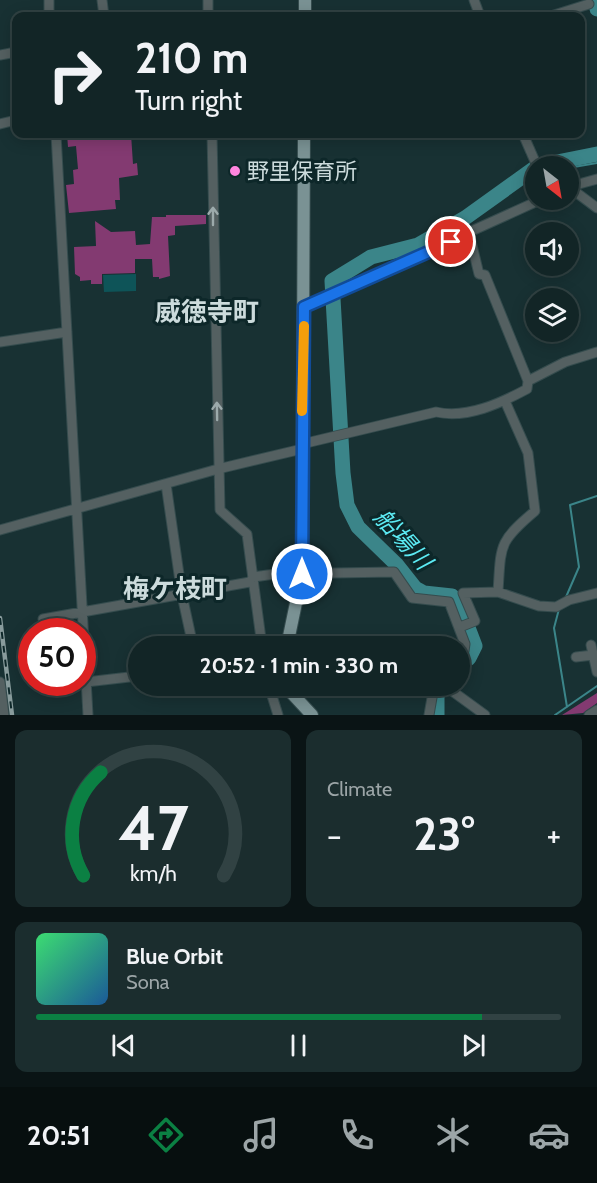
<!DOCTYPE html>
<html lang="en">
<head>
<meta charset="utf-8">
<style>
  body { margin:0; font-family:Cabin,"Noto Sans JP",sans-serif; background:#1b2d2e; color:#f1f3f6; height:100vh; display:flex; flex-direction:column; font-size:22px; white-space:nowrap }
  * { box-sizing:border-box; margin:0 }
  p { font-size:20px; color:#9ca5a7 }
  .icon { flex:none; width:33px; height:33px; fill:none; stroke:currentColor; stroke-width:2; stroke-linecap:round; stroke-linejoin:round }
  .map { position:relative; height:715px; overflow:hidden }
  .details { display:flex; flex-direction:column; gap:15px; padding:15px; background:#0a1415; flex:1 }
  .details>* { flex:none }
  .guide { position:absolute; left:12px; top:12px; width:573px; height:126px; border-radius:12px; box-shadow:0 3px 15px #0003,0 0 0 2px #314243; background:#122526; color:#f1f3f6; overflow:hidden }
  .needle { width:39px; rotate:149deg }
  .buttons { position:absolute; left:525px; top:156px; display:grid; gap:12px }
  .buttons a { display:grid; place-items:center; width:54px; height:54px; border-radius:50%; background:#122526; box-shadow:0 3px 15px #0003,0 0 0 2px #314243; font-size:30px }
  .speed { position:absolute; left:18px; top:618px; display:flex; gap:12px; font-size:30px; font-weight:700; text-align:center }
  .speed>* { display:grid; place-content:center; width:78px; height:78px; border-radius:50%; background:#122526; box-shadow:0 3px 15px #0003,0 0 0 2px #314243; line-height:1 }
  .speed .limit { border:9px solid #d22; background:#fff; color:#111 }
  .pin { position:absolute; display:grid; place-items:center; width:51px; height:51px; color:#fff; margin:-26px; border:3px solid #fff; border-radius:50%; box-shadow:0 2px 6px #0007 }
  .me { position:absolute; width:66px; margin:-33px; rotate:0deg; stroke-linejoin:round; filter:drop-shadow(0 0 4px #0008) }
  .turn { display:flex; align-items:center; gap:21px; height:126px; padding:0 24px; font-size:27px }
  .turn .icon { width:78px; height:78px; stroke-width:2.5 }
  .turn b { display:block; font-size:42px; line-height:51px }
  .big { font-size:45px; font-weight:800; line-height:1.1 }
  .details .tile { flex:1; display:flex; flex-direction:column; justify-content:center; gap:9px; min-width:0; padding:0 21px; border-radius:12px; background:#1b2d2e }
  .details .dial { align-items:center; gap:0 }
  .dial svg { height:156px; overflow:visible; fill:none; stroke:#314243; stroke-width:7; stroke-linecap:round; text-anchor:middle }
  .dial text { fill:#f1f3f6; stroke:none }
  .song { display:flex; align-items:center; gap:18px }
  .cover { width:72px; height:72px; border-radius:9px; background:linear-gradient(135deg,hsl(140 70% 55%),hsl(210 70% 35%)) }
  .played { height:6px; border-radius:3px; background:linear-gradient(90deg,#0b8043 85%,#314243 85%) }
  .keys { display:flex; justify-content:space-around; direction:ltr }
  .heat { display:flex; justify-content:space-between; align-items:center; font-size:33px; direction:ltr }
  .details .tiles { flex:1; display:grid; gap:15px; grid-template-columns:1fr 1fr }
  .tile:last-child { grid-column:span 2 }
  .trip { position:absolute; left:128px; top:636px; width:342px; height:60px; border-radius:30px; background:#122526; box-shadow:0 3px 15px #0003,0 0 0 2px #314243; font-weight:800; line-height:60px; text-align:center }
  .menu { display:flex; height:96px; justify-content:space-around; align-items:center; background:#070f0f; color:#9ca5a7 }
  .menu .icon { width:42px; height:42px }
  .menu .active { color:#0b8043 }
  .menu b { font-size:27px; color:#f1f3f6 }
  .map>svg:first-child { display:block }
</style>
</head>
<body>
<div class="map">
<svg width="597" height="715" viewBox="0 0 597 715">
  <rect width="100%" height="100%" fill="#183133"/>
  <path fill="#0e5458" d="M136,274V291L104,292L103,275Z"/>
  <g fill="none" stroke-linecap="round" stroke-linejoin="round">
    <path stroke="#3b8589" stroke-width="2" d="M568,168L597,163
      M490,197L536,175
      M566,597L579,567L570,505L597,496
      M559,609L554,628L567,707
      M555,715L597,686"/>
    <path stroke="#3b8589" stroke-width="15" d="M596,0L597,9
      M537,166L597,154
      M459,665L469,658L475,646L459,604L452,596L424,593L415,588L396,564L358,527L347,505L343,473L332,281L371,257L418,245L465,218L536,167
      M437,715V696L442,686"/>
  </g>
  <path fill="#833a71" d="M67,134H131L133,164L137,163L138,175L119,178L120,200H115L116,209L69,213L66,185L74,184L73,170L78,169L76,146L68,147Z
    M166,215H206V224L175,226V235L168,236L170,276L159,279V277H153L152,259H135V273L102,274V284H91V280L80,281V277L75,274L74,247L96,246L95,221L111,232L135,231L136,245L150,244L152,217H166Z
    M597,693V703L583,713L562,715Z"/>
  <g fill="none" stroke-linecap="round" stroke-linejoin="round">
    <g stroke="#354c4e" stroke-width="11">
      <path id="minor" d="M49,0V16
        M102,0L104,16
        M208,0V16
        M474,0L480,16
        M551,16L589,4
        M0,55L16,52
        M0,124L16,120
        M56,134L88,715
        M212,134L220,510L247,534L262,646
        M523,134L537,166
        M568,187L597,179
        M569,187L597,208
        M469,233L479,274L485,275L528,381
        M304,307L540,200
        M0,342L67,332
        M302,444L436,412C467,419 501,403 527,389L528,381L565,362L597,352
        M166,484L182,595L193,646
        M0,530L218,469L302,449
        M498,592C501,545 498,542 535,511L528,453L505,401
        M43,619L250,582L253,577L275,574L394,572L412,598L449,602L465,644L464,651L459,656
        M460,627L475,621L463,593L498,592L539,606L556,607L569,600L597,593
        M591,645L597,672
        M576,657L593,655
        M0,682L4,715
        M86,682L138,676
        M269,686L278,715
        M448,688L485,715
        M429,715L434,686
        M589,715L597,710"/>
    </g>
    <g stroke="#354c4e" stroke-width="14">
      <path id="major" d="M305,16V0
        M287,646L302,574L304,134
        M285,686L312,715"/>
    </g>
    <use href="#minor" stroke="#546061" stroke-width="9"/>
    <use href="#major" stroke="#7a9294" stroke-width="12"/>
    <g stroke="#889b9c" stroke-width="4.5">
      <path id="rail" d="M0,618L12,715"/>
    </g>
    <use href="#rail" stroke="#0d2729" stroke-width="2" stroke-dasharray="7" stroke-linecap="butt"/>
  </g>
  <defs><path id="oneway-shaft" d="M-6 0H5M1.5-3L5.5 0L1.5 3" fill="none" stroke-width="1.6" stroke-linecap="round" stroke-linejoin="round" transform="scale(1.5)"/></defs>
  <g stroke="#9caaab">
    <use href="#oneway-shaft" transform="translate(213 216) rotate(-90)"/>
    <use href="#oneway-shaft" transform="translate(217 411) rotate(-91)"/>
  </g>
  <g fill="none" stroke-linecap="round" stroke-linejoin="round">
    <g stroke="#114b97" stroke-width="15">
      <path id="route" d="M302,574L304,307L451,242"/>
    </g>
    <use href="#route" stroke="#1a73e8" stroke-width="10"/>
    <path stroke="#f59e0b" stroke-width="10" d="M302,411L304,326"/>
  </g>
  <circle fill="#ff85df" stroke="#0d2729" stroke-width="2" cx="235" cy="171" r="6"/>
  <g text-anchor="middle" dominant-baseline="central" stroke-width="6" stroke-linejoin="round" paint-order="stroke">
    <g font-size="22" fill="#ccdbdc" stroke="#0d2729" text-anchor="start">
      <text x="247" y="171">野里保育所</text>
    </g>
    <g font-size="24" font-style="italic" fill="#5cebf4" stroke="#0d2729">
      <text transform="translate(403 539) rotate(48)">船場川</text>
    </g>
    <g font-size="26" font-weight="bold" fill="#ccdbdc" stroke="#0d2729">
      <text x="207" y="312">威徳寺町</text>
      <text x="175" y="589">梅ケ枝町</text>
    </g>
  </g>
</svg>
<div class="buttons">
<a><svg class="needle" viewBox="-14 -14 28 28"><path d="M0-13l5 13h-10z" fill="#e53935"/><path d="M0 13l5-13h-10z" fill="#9ca5a7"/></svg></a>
<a><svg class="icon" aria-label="sound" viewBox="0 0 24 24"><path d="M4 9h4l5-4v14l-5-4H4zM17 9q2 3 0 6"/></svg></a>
<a><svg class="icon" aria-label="layers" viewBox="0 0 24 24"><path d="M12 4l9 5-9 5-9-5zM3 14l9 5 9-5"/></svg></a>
</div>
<div class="speed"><div class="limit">50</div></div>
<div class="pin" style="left:451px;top:242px;background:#d93025"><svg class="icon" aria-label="arrive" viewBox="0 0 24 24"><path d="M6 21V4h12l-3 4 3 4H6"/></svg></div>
<svg class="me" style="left:302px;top:574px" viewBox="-20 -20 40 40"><circle r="17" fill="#1a73e8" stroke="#fff" stroke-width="3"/><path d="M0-11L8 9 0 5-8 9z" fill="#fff"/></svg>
<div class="trip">20:52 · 1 min · 330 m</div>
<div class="guide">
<div class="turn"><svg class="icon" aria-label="right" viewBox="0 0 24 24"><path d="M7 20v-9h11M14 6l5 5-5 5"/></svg><div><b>210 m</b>Turn right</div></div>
</div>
</div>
<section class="details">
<div class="tiles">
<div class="tile dial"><svg viewBox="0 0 100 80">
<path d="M14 69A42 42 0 1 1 86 69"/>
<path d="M14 69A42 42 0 0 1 23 16" stroke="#0b8043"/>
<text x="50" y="56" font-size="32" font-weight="700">47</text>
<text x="50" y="72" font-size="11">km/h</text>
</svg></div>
<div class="tile"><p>Climate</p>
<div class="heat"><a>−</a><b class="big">23°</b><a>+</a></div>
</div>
<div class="tile">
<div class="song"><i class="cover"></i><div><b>Blue Orbit</b><p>Sona</p></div></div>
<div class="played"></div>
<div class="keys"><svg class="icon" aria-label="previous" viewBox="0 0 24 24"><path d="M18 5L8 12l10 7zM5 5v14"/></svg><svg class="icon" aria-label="pause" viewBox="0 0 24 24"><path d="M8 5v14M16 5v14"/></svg><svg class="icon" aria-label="next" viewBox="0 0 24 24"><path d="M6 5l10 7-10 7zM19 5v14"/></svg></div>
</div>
</div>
</section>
<nav class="menu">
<b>20:51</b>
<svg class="icon active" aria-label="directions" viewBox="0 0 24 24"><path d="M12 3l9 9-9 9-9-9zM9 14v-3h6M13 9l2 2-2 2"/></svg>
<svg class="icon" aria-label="music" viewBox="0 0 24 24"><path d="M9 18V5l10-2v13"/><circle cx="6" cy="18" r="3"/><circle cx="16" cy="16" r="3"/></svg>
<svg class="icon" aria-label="phone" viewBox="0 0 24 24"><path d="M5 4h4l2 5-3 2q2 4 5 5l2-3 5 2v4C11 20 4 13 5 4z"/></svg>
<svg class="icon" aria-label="climate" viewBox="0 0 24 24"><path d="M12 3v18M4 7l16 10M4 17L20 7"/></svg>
<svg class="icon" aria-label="car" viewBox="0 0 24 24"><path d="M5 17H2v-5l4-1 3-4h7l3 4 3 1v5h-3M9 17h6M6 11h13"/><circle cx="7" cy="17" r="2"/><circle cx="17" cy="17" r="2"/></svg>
</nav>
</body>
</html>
